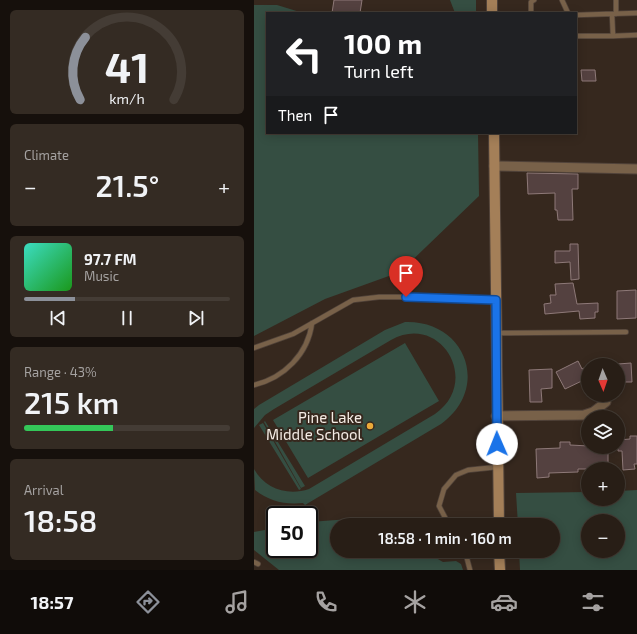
<!DOCTYPE html>
<html lang="en">
<head>
<meta charset="utf-8">
<style>
  body { margin:0; font-family:"Exo 2",sans-serif; background:#342b23; color:#f1f3f6; height:100vh; display:flex; flex-direction:column; font-size:15px; white-space:nowrap }
  * { box-sizing:border-box; margin:0 }
  p { font-size:13px; color:#a5a2a1 }
  .icon { flex:none; width:22px; height:22px; fill:none; stroke:currentColor; stroke-width:2; stroke-linecap:round; stroke-linejoin:round }
  .map { position:relative; flex:1; overflow:hidden }
  .panel { display:flex; flex-direction:column; gap:10px; padding:10px; background:#16100c; width:254px }
  .panel>* { flex:none }
  .top-card { position:absolute; left:12px; top:12px; width:311px; height:122px; border-radius:0px; box-shadow:0 2px 10px #0003,0 0 0 1px #443c35; background:#202124; color:#fff; overflow:hidden }
  .needle { width:26px; rotate:178deg }
  .tools { position:absolute; left:327px; top:358px; display:grid; gap:8px }
  .tools a { display:grid; place-items:center; width:44px; height:44px; border-radius:50%; background:#281e16; box-shadow:0 2px 10px #0003,0 0 0 1px #443c35; font-size:20px }
  .speed { position:absolute; left:12px; top:506px; display:flex; gap:8px; font-size:20px; font-weight:700; text-align:center }
  .speed>* { display:grid; place-content:center; width:52px; height:52px; border-radius:50%; background:#281e16; box-shadow:0 2px 10px #0003,0 0 0 1px #443c35; line-height:1 }
  .speed .limit { border:2px solid #111; border-radius:6px; background:#fff; color:#111 }
  .pin { position:absolute; display:grid; place-items:center; width:34px; height:34px; color:#fff; margin:-41px -17px; border-radius:50% 50% 50% 0; rotate:-45deg; box-shadow:0 0 4px #0007 }
  .pin .icon { rotate:45deg }
  .me { position:absolute; width:44px; margin:-22px; rotate:359deg; stroke-linejoin:round; filter:drop-shadow(0 0 3px #0008) }
  .turn { display:flex; align-items:center; gap:14px; height:84px; padding:0 12px; font-size:18px }
  .turn .icon { width:52px; height:52px; stroke-width:2.5 }
  .turn b { display:block; font-size:28px; line-height:34px }
  .then { display:flex; align-items:center; height:38px; padding:0 12px; background:#0003; gap:8px; font-size:15px }
  .big { font-size:30px; font-weight:600; line-height:1.1 }
  .panel .widget { flex:1; display:flex; flex-direction:column; justify-content:center; gap:6px; min-width:0; padding:0 14px; border-radius:6px; background:#342b23 }
  .panel .dial { align-items:center; gap:0 }
  .dial svg { height:104px; overflow:visible; fill:none; stroke:#443c35; stroke-width:7; stroke-linecap:round; text-anchor:middle }
  .dial text { fill:#f1f3f6; stroke:none }
  .song { display:flex; align-items:center; gap:12px }
  .cover { width:48px; height:48px; border-radius:6px; background:linear-gradient(135deg,hsl(170 70% 55%),hsl(120 70% 35%)) }
  .played { height:4px; border-radius:2px; background:linear-gradient(90deg,#8c9099 25%,#443c35 25%) }
  .keys { display:flex; justify-content:space-around; direction:ltr }
  .heat { display:flex; justify-content:space-between; align-items:center; font-size:22px; direction:ltr }
  .charge { height:6px; border-radius:3px; background:linear-gradient(90deg,#34c759 43%,#443c35 0) }
  .trip { position:absolute; left:76px; top:518px; width:230px; height:40px; border-radius:20px; background:#281e16; box-shadow:0 2px 10px #0003,0 0 0 1px #443c35; font-weight:600; line-height:40px; text-align:center }
  .menu { display:flex; height:64px; justify-content:space-around; align-items:center; background:#100c09; color:#a5a2a1 }
  .menu .icon { width:28px; height:28px }
  .menu .active { color:#8c9099 }
  .menu b { font-size:18px; color:#f1f3f6 }
  main { display:flex; flex:1; min-height:0 }
  .map>svg:first-child { display:block }
</style>
</head>
<body>
<main>
<section class="panel">
<div class="widget dial"><svg viewBox="0 0 100 80">
<path d="M14 69A42 42 0 1 1 86 69"/>
<path d="M14 69A42 42 0 0 1 18 21" stroke="#8c9099"/>
<text x="50" y="56" font-size="32" font-weight="700">41</text>
<text x="50" y="72" font-size="11">km/h</text>
</svg></div>
<div class="widget"><p>Climate</p>
<div class="heat"><a>−</a><b class="big">21.5°</b><a>+</a></div>
</div>
<div class="widget">
<div class="song"><i class="cover"></i><div><b>97.7 FM</b><p>Music</p></div></div>
<div class="played"></div>
<div class="keys"><svg class="icon" aria-label="previous" viewBox="0 0 24 24"><path d="M18 5L8 12l10 7zM5 5v14"/></svg><svg class="icon" aria-label="pause" viewBox="0 0 24 24"><path d="M8 5v14M16 5v14"/></svg><svg class="icon" aria-label="next" viewBox="0 0 24 24"><path d="M6 5l10 7-10 7zM19 5v14"/></svg></div>
</div>
<div class="widget"><p>Range · 43%</p><b class="big">215 km</b><div class="charge"></div></div>
<div class="widget"><p>Arrival</p><b class="big">18:58</b></div>
</section>
<div class="map">
<svg width="383" height="570" viewBox="0 0 383 570">
  <rect width="100%" height="100%" fill="#36281e"/>
  <path fill="#354e42" fill-rule="evenodd" d="M196,0H222V13H201Z
    M0,5H23L49,13H13V133H224L225,196L146,272L71,299L0,336Z
    M151,322C212,320 237,388 187,424L51,505L49,503C31,505 15,501 1,490L0,469C11,489 34,496 55,489L181,414C228,381 186,312 137,340L20,409L11,415L0,428V409L5,405L131,330Z
    M151,343L185,401L54,478L19,420Z
    M11,421L51,486L47,488L10,422Z
    M9,423L47,489L45,490L5,425Z
    M383,490V570H266L265,551H299V525H264L262,493L334,492V499H364V491ZM334,521H364V551H334Z
    M96,519L113,522L120,525H83V551H170L189,562L202,561L207,564L209,570H25L0,550V532L21,528V549H55V522Z"/>
  <path fill="#544140" stroke="#8e7978" d="M80,0H108L106,13H78Z
    M327,70H341L342,81H328Z
    M273,173L324,174V189H318L319,220H304L303,210H301V193L274,194Z
    M316,244H324L325,279L317,280L316,262L301,263V251H316Z
    M319,283L323,304L344,303V312H341V318L326,319L325,311L291,314L290,304L297,303L296,295H302L301,284Z
    M382,290V318L363,319V291Z
    M324,361L328,369L334,366V378L311,389L302,372Z
    M377,363L378,382H365L364,364Z
    M298,369V388L287,389L288,402H276L275,370Z
    M376,436H383V464H380L381,469L369,470L368,451H364V440L376,439Z
    M306,442H316V445L354,447V466H346V469H324V472L295,473V477L283,478L282,449L306,448Z"/>
  <g fill="none" stroke-linecap="round" stroke-linejoin="round">
    <g stroke="#51433a" stroke-width="6">
      <path id="lane" d="M308,0L314,13
        M362,0V14
        M277,13V2L280,0
        M358,14L359,36L383,35
        M322,15L383,13
        M322,36H359
        M242,333L372,332
        M0,348L39,334L99,300L125,297H193L241,300
        M0,385C30,378 54,354 58,323
        M195,525L185,506L190,489L202,475L214,470L243,467
        M211,551L216,570
        M0,562L4,564"/>
    </g>
    <g stroke="#51433a" stroke-width="11">
      <path id="street" d="M240,166L383,169
        M242,416L330,415L339,412L352,402"/>
    </g>
    <g stroke="#51433a" stroke-width="12">
      <path id="secondary" d="M238,0V13
        M240,133L245,525
        M245,551L246,570"/>
    </g>
    <use href="#lane" stroke="#786149" stroke-width="4.5"/>
    <use href="#street" stroke="#786149" stroke-width="9"/>
    <use href="#secondary" stroke="#a47f58" stroke-width="10"/>
  </g>
  <g fill="none" stroke-linecap="round" stroke-linejoin="round">
    <g stroke="#114b97" stroke-width="10">
      <path id="route" d="M152,297L242,300L243,444"/>
    </g>
    <use href="#route" stroke="#1a73e8" stroke-width="7"/>
  </g>
  <circle fill="#eaaa39" stroke="#36281e" stroke-width="1.5" cx="116" cy="426" r="4"/>
  <g text-anchor="middle" dominant-baseline="central" stroke-width="4" stroke-linejoin="round" paint-order="stroke">
    <g font-size="15" fill="#f4ebe4" stroke="#36281e" text-anchor="end">
      <text x="108" y="417">Pine Lake<tspan x="108" dy="17">Middle School</tspan></text>
    </g>
  </g>
</svg>
<div class="tools">
<a><svg class="needle" viewBox="-14 -14 28 28"><path d="M0-13l5 13h-10z" fill="#e53935"/><path d="M0 13l5-13h-10z" fill="#a5a2a1"/></svg></a>
<a><svg class="icon" aria-label="layers" viewBox="0 0 24 24"><path d="M12 4l9 5-9 5-9-5zM3 14l9 5 9-5"/></svg></a>
<a>+</a>
<a>−</a>
</div>
<div class="speed"><div class="limit">50</div></div>
<div class="pin" style="left:152px;top:297px;background:#d93025"><svg class="icon" aria-label="arrive" viewBox="0 0 24 24"><path d="M6 21V4h12l-3 4 3 4H6"/></svg></div>
<svg class="me" style="left:243px;top:444px" viewBox="-20 -20 40 40"><circle r="19" fill="#fff"/><path d="M0-13L10 11 0 6-10 11z" fill="#1a73e8"/></svg>
<div class="trip">18:58 · 1 min · 160 m</div>
<div class="top-card">
<div class="turn"><svg class="icon" aria-label="left" viewBox="0 0 24 24"><path d="M17 20v-9H6M10 6l-5 5 5 5"/></svg><div><b>100 m</b>Turn left</div></div>
<div class="then">Then<svg class="icon" aria-label="arrive" viewBox="0 0 24 24"><path d="M6 21V4h12l-3 4 3 4H6"/></svg></div>
</div>
</div>
</main>
<nav class="menu">
<b>18:57</b>
<svg class="icon active" aria-label="directions" viewBox="0 0 24 24"><path d="M12 3l9 9-9 9-9-9zM9 14v-3h6M13 9l2 2-2 2"/></svg>
<svg class="icon" aria-label="music" viewBox="0 0 24 24"><path d="M9 18V5l10-2v13"/><circle cx="6" cy="18" r="3"/><circle cx="16" cy="16" r="3"/></svg>
<svg class="icon" aria-label="phone" viewBox="0 0 24 24"><path d="M5 4h4l2 5-3 2q2 4 5 5l2-3 5 2v4C11 20 4 13 5 4z"/></svg>
<svg class="icon" aria-label="climate" viewBox="0 0 24 24"><path d="M12 3v18M4 7l16 10M4 17L20 7"/></svg>
<svg class="icon" aria-label="car" viewBox="0 0 24 24"><path d="M5 17H2v-5l4-1 3-4h7l3 4 3 1v5h-3M9 17h6M6 11h13"/><circle cx="7" cy="17" r="2"/><circle cx="17" cy="17" r="2"/></svg>
<svg class="icon" aria-label="filters" viewBox="0 0 24 24"><path d="M4 7h16M4 17h16"/><circle cx="9" cy="7" r="2"/><circle cx="15" cy="17" r="2"/></svg>
</nav>
</body>
</html>
